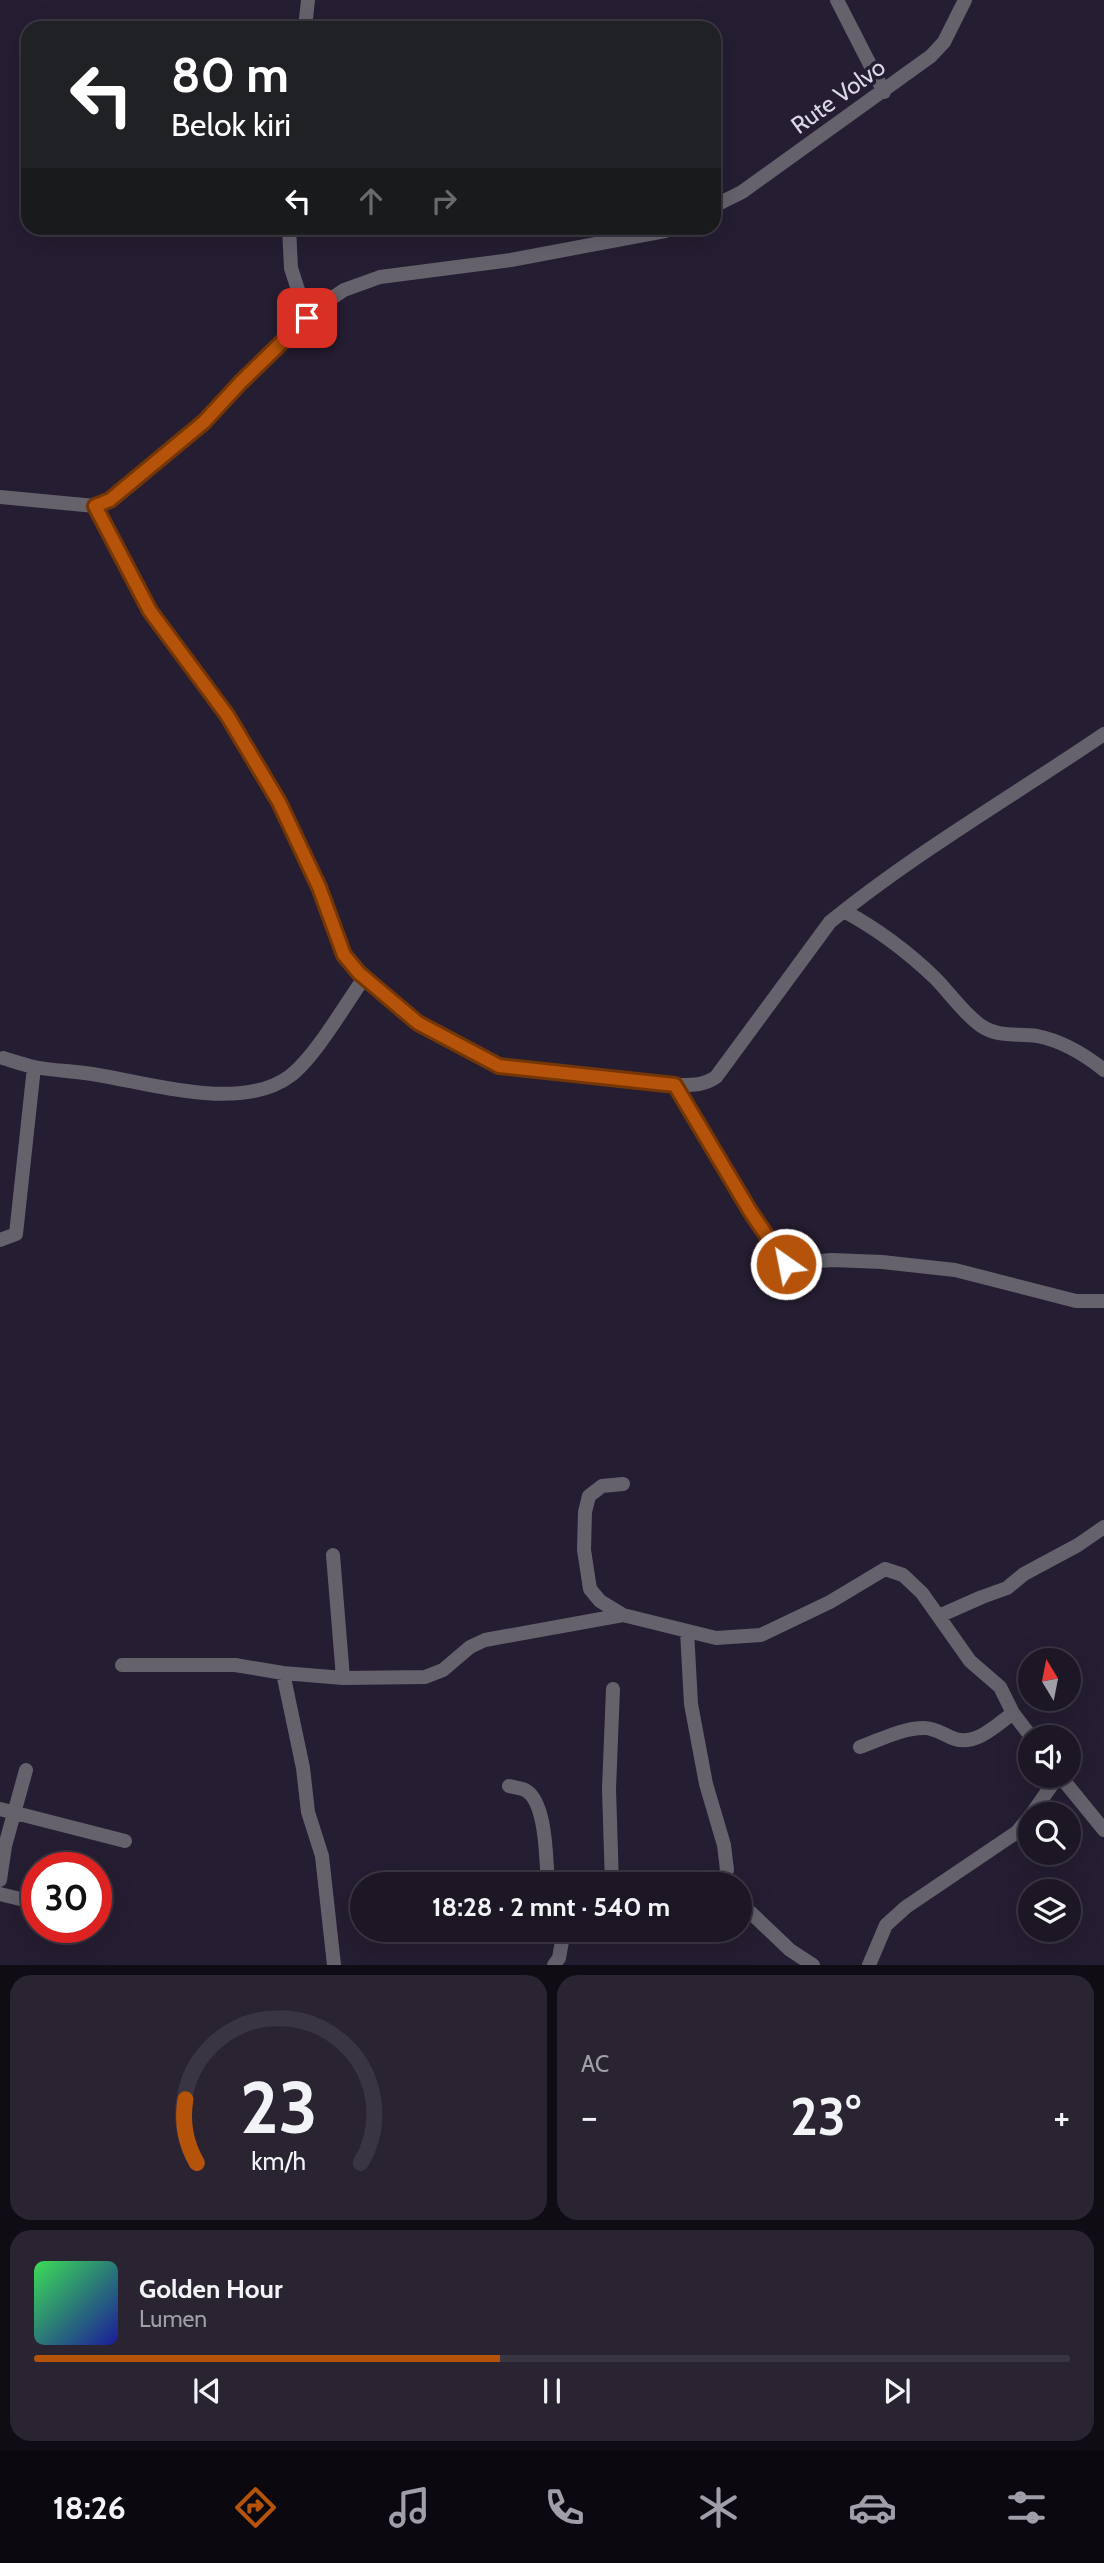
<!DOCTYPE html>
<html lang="id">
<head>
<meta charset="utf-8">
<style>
  body { margin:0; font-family:Cabin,sans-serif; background:#292332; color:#f1f3f6; height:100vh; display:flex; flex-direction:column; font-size:26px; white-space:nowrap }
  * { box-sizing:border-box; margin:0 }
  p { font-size:23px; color:#a09fa7 }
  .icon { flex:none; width:38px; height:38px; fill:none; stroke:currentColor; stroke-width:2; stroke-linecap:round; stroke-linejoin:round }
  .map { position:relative; height:1965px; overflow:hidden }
  .sheet { display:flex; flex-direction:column; gap:10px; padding:10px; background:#0f0c14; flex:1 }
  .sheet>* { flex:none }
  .banner { position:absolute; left:21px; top:21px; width:700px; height:214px; border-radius:21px; box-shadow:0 7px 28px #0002,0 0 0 2px #3a3542; background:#202124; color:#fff; overflow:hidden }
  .needle { width:46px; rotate:350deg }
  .fabs { position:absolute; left:1018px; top:1648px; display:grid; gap:14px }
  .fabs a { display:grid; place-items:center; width:63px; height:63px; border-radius:50%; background:#1c1625; box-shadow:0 7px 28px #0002,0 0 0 2px #3a3542; font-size:35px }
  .speed { position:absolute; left:21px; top:1852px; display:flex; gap:14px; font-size:35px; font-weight:700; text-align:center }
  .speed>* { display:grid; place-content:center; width:91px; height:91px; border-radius:50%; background:#1c1625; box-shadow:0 7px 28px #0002,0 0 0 2px #3a3542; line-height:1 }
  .speed .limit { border:10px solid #d22; background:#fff; color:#111 }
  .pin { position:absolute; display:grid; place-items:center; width:60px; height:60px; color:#fff; margin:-30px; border-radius:14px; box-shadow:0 4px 10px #0006 }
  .me { position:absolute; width:77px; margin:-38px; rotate:327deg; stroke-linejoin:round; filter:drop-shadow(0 0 5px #0008) }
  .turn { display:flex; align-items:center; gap:24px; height:147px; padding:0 35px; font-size:32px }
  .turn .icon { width:91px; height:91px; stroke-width:2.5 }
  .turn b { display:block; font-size:49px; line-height:60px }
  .lanes { display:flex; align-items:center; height:66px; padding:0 35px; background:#0003; justify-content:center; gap:35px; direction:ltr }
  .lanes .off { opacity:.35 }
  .big { font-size:52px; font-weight:700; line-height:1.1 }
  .sheet .widget { flex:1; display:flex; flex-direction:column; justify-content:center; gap:10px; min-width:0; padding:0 24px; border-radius:21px; background:#292332 }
  .sheet .dial { align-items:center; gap:0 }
  .dial svg { height:182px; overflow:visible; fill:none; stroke:#3a3542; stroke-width:7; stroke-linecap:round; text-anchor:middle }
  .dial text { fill:#f1f3f6; stroke:none }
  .song { display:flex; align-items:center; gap:21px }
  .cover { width:84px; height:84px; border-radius:10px; background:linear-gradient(135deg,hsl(130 70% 55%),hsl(240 70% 35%)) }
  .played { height:7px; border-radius:4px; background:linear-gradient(90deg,#b45309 45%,#3a3542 45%) }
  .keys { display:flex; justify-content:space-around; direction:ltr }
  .heat { display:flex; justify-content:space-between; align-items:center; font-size:38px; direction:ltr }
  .sheet .tiles { flex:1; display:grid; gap:10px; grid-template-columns:1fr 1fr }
  .widget:last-child { grid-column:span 2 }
  .trip { position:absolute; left:350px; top:1872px; width:402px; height:70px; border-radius:35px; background:#1c1625; box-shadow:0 7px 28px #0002,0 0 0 2px #3a3542; font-weight:700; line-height:70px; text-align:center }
  .dock { display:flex; height:112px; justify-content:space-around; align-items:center; background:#0b090f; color:#a09fa7 }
  .dock .icon { width:49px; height:49px }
  .dock .on { color:#b45309 }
  .dock b { font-size:32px; color:#f1f3f6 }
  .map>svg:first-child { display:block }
</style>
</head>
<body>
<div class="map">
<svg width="1104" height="1965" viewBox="0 0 1104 1965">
  <rect width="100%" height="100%" fill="#251d31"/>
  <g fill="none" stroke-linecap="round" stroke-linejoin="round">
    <path stroke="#66626c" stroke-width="14" d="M837,0L884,92
      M305,28L308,0
      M714,206L742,192L931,56L944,42L965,0
      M289,228L291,268L307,318
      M0,497L95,506L110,500L204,422L241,382L317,308L344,290L380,277L511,260L665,231L672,228
      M95,506L150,611L227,715L279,802L319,887L344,955L359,973L418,1023L499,1066L675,1085C691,1085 703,1086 716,1077L830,922C916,852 1013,796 1104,734
      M844,911C879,930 906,950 935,978C950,993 962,1012 980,1025C998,1038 1017,1033 1037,1036C1063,1041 1084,1054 1104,1070
      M3,1058C13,1061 24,1065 34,1067C55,1071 77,1071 98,1075C152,1084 242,1112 290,1076C315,1057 345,1005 364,978
      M675,1085L750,1211L786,1264L832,1260L882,1262L955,1270L1076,1301H1104
      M0,1240L16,1234L34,1067
      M623,1484L602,1486L589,1496L585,1512L584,1550L590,1589L600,1601L623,1615L716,1638L761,1635L830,1602L885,1569L903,1575L922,1593L970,1661L1000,1687L1013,1713L1032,1738
      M333,1555L343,1678
      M939,1616L982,1597L1007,1588L1024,1574L1078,1545L1104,1527
      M687,1631L691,1704L706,1784L724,1845L727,1870L721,1885
      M122,1665H235L283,1673L343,1678L425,1677L443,1670L470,1647L485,1640L623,1615
      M283,1673L303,1768L308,1812L322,1856L334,1965
      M860,1747C880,1740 902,1728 924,1728C936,1728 944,1735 955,1739C976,1746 998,1724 1013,1713
      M1060,1776L1104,1830
      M509,1786C513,1787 520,1788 525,1790C547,1801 546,1862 548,1885
      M0,1809L125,1841
      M1031,1815L1058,1776
      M0,1880L5,1846L26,1770
      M612,1885L609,1789L613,1689
      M0,1894L37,1903
      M740,1907L749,1911L790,1950L813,1965
      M554,1965L559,1958L564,1930
      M869,1965L886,1925L906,1907L1017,1832L1031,1815"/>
  </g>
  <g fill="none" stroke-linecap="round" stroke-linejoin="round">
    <g stroke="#753606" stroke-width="18">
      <path id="route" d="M307,318L241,382L204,422L110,500L95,506L150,611L227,715L279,802L319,887L344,955L359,973L418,1023L499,1066L675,1085L750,1211L786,1264"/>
    </g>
    <use href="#route" stroke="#b45309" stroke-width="12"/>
  </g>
  <g text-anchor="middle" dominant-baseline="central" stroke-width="7" stroke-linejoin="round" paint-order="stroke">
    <g font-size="24" fill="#dcd7e5" stroke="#251d31">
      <text transform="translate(838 96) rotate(-36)">Rute Volvo</text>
    </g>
  </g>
</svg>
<div class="fabs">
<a><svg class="needle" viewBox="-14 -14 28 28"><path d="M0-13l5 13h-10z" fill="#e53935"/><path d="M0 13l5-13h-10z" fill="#a09fa7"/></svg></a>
<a><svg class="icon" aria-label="sound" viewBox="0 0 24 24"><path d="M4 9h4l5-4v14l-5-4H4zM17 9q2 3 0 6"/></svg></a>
<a><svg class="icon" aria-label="search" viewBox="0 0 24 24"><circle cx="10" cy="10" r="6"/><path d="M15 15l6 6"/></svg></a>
<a><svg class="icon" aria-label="layers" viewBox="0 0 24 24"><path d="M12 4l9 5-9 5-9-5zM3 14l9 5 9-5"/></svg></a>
</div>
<div class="speed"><div class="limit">30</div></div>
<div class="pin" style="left:307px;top:318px;background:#d93025"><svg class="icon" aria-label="arrive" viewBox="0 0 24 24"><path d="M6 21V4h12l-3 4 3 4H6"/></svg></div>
<svg class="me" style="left:786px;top:1264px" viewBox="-20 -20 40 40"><circle r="17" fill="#b45309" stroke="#fff" stroke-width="3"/><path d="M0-11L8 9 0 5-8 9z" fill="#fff"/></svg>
<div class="trip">18:28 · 2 mnt · 540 m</div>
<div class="banner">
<div class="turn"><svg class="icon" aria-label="left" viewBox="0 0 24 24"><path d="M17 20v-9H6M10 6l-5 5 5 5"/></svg><div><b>80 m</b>Belok kiri</div></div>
<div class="lanes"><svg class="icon" aria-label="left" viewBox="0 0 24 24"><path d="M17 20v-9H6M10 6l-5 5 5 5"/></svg><svg class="icon off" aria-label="ahead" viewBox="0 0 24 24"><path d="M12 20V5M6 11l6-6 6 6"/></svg><svg class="icon off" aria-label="right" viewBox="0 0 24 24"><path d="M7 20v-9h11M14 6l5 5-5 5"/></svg></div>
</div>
</div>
<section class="sheet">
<div class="tiles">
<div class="widget dial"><svg viewBox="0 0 100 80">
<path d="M14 69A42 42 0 1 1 86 69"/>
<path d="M14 69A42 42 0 0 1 9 41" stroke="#b45309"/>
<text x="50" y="56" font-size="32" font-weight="700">23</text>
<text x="50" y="72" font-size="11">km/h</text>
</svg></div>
<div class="widget"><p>AC</p>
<div class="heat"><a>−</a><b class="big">23°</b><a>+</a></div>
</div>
<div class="widget">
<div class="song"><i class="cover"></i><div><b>Golden Hour</b><p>Lumen</p></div></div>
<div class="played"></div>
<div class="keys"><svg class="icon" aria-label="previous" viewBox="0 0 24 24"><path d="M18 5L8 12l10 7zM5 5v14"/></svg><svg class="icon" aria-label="pause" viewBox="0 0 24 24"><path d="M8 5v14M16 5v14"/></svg><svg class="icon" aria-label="next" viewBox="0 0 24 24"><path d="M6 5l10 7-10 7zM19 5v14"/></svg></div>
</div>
</div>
</section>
<nav class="dock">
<b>18:26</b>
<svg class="icon on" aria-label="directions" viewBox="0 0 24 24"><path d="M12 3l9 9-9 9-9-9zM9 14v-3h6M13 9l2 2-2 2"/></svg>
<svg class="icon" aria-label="music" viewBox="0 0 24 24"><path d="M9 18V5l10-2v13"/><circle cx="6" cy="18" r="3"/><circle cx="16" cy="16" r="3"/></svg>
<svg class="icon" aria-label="phone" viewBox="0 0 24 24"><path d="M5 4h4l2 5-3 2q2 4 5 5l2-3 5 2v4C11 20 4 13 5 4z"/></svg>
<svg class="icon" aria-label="climate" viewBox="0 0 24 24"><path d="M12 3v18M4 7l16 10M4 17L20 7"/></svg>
<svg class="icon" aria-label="car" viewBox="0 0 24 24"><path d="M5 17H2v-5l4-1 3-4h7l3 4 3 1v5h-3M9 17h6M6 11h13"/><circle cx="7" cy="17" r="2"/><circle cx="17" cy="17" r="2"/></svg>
<svg class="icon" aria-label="filters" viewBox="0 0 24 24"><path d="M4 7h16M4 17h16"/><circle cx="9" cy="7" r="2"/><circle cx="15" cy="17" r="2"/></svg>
</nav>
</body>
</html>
